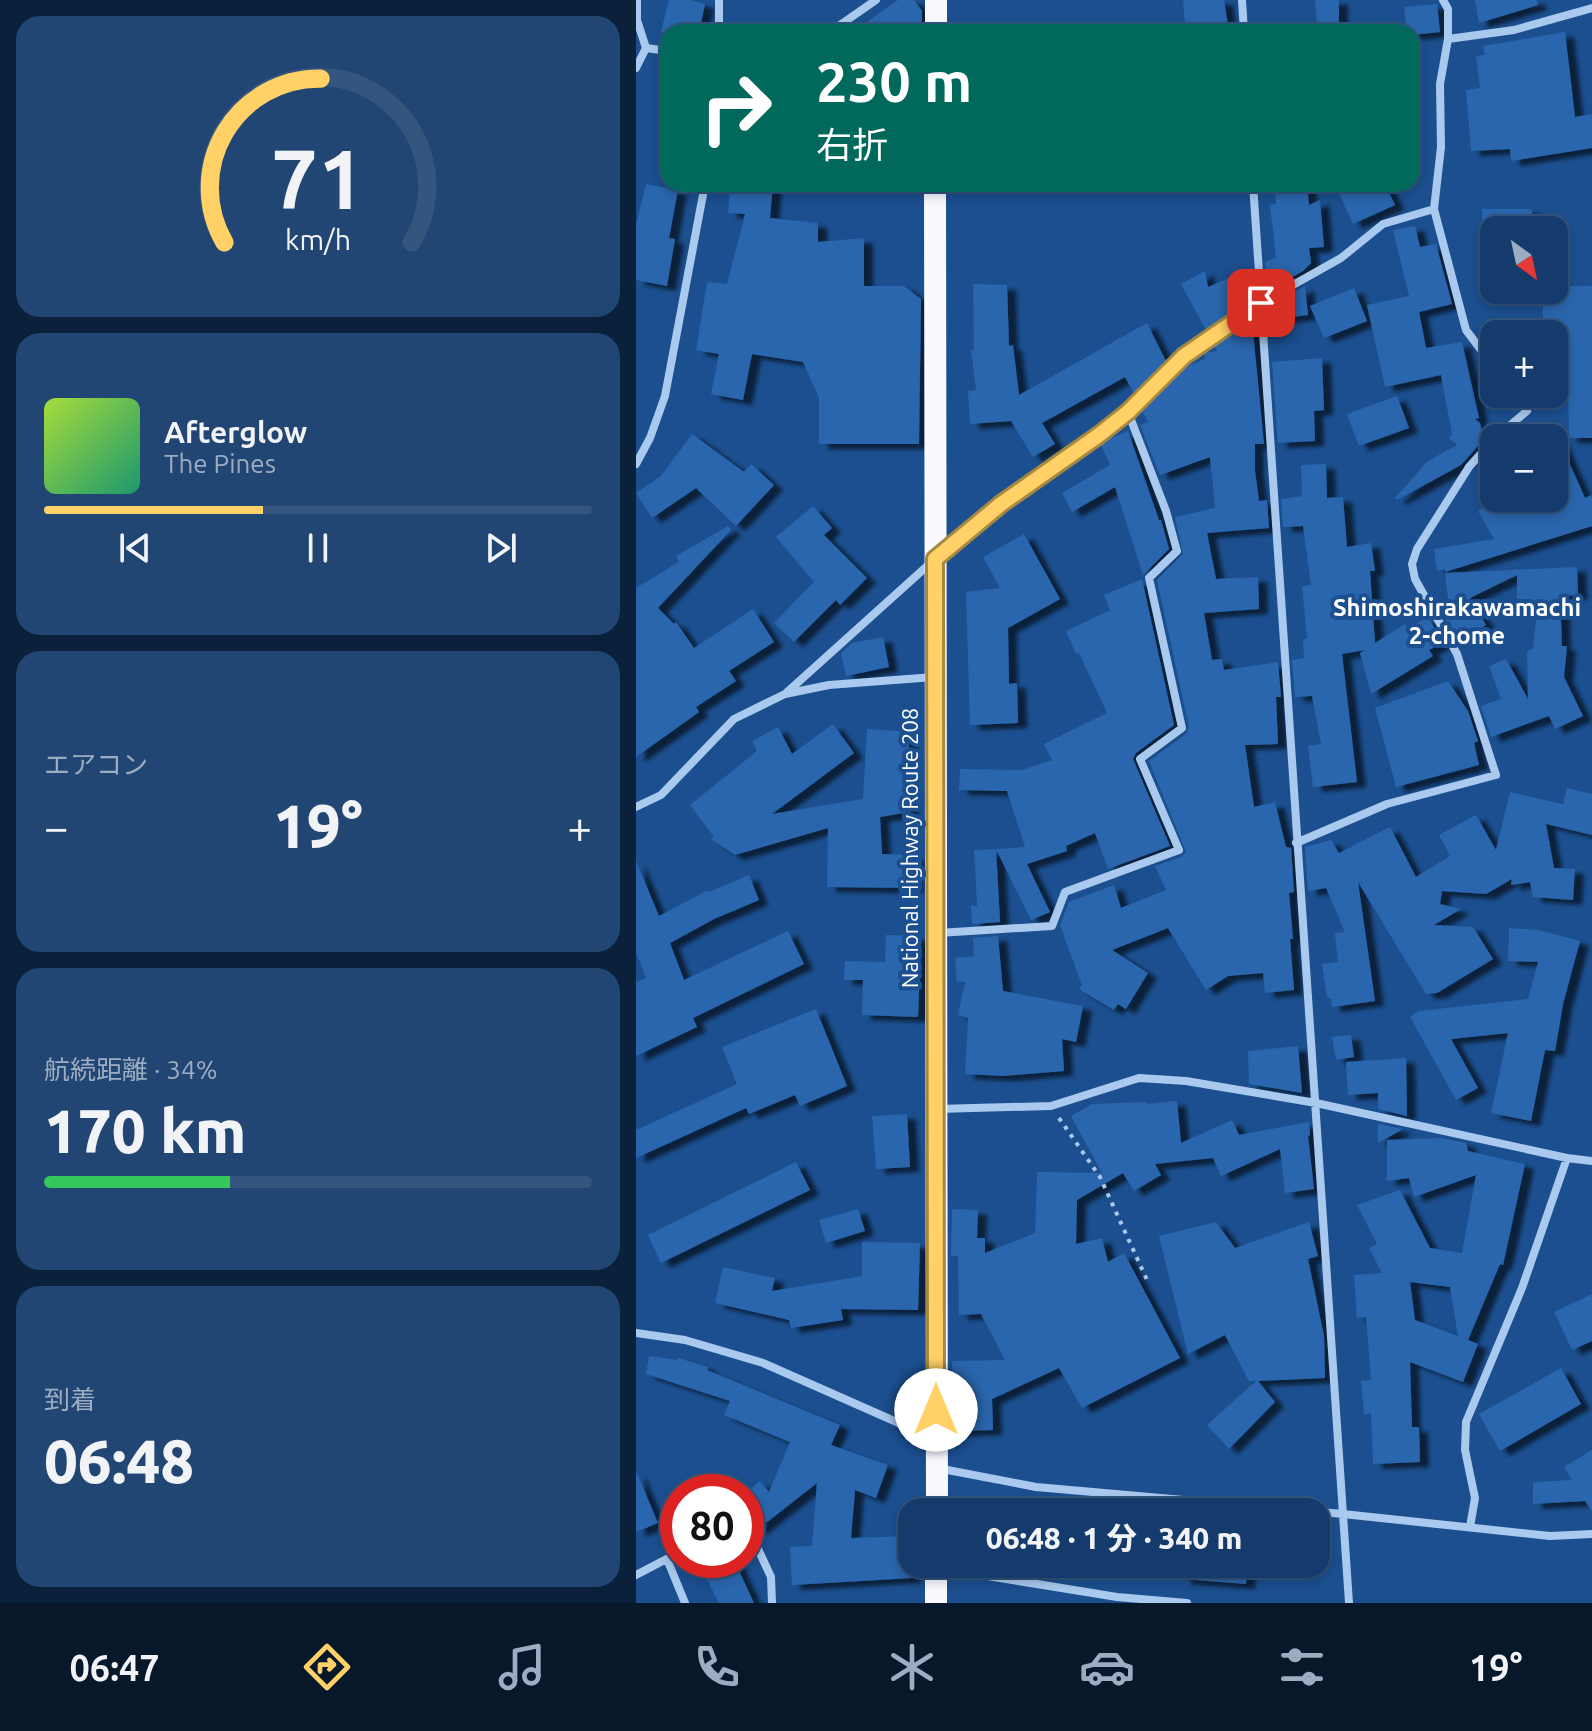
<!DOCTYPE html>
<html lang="ja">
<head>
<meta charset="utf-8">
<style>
  body { margin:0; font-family:Ubuntu,"Noto Sans JP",sans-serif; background:#214673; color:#f1f3f6; height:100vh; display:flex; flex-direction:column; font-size:30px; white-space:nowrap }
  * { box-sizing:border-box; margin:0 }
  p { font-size:26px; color:#9dadc1 }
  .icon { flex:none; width:44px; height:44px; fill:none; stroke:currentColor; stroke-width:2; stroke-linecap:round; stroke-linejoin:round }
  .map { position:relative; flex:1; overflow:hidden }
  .details { display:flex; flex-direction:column; gap:16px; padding:16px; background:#0b203b; width:636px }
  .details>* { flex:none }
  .hud { position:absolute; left:24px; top:24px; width:760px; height:168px; border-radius:24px; box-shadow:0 4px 12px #0003,0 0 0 2px #33557e; background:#00695c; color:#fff; overflow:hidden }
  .needle { width:52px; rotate:147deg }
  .tools { position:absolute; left:844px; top:216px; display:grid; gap:16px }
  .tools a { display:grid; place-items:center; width:88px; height:88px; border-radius:16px; background:#143b6b; box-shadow:0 4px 12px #0003,0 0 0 2px #33557e; font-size:40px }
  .speed { position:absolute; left:24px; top:1474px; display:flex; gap:16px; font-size:40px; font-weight:700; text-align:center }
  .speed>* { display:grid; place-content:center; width:104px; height:104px; border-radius:50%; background:#143b6b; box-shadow:0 4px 12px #0003,0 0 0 2px #33557e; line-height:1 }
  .speed .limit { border:12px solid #d22; background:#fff; color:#111 }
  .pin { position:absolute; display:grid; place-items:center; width:68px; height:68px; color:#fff; margin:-34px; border-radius:16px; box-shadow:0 4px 12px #0006 }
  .me { position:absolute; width:88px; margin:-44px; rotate:0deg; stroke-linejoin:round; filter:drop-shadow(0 0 6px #0008) }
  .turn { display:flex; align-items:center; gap:28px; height:168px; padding:0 24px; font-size:36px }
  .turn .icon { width:104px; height:104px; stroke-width:2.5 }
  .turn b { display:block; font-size:56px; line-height:68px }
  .big { font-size:60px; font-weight:800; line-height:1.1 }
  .details .tile { flex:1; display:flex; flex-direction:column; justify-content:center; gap:12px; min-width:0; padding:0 28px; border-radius:24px; background:#214673 }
  .details .dial { align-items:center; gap:0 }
  .dial svg { height:208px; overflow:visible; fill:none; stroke:#33557e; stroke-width:7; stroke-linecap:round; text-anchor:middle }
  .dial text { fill:#f1f3f6; stroke:none }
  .song { display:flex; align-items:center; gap:24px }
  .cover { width:96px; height:96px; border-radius:12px; background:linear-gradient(135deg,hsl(80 70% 55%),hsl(160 70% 35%)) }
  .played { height:8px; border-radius:4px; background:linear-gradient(90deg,#ffd166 40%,#33557e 40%) }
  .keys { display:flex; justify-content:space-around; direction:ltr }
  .heat { display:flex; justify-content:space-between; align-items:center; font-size:44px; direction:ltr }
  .charge { height:12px; border-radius:6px; background:linear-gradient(90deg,#34c759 34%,#33557e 0) }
  .trip { position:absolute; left:262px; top:1498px; width:432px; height:80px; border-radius:24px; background:#143b6b; box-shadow:0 4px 12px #0003,0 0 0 2px #33557e; font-weight:800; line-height:80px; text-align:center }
  .menu { display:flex; height:128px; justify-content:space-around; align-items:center; background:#08182b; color:#9dadc1 }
  .menu .icon { width:56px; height:56px }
  .menu .on { color:#ffd166 }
  .menu b { font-size:36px; color:#f1f3f6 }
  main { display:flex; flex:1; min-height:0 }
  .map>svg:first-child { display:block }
</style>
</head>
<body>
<main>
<section class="details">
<div class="tile dial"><svg viewBox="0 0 100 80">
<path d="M14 69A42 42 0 1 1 86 69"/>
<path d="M14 69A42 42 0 0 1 51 6" stroke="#ffd166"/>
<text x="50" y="56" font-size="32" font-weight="700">71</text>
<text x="50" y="72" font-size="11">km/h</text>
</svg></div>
<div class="tile">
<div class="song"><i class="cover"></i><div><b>Afterglow</b><p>The Pines</p></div></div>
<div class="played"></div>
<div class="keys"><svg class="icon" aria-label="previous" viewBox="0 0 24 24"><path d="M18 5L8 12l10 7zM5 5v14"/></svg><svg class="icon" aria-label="pause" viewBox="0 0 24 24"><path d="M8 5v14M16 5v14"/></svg><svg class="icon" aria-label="next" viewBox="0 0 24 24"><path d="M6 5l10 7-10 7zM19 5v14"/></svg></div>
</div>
<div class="tile"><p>エアコン</p>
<div class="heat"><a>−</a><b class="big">19°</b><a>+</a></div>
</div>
<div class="tile"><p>航続距離 · 34%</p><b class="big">170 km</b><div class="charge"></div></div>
<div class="tile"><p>到着</p><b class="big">06:48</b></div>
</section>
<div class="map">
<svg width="956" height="1603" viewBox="0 0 956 1603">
  <defs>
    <filter id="shadow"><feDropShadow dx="9" dy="5" stdDeviation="2" flood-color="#0009"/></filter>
  </defs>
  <rect width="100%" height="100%" fill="#1b4f8f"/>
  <path fill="#2a66ad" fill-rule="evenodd" filter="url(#shadow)" d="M33,0H55L69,4L63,32H25Z
    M262,0H278L286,11V24L274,32H217Z
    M547,0H588L593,32H550Z
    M679,0H703V32H682Z
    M839,0H901L902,5L843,23Z
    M801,4L804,32L776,35V32H771L768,7Z
    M929,32L939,117L956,114V148L875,161L874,149L835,151L830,90L844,88L840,56L849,55L847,46Z
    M10,184L42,190L33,238L39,239L31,286L0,280V225Z
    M94,184H137L134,218L182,223V242L228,238V286H268L285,299L283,444H183V398L167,362L116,354L107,400L75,394L83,354L60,350L71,282L91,284L109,214L92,213Z
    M639,184H671L673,205L684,200L688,247L673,248L675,263L667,271L631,291L629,262L640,258L634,205L640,204Z
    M718,184H749L759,205L717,224L702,191Z
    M846,209H896L895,230H846Z
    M779,226L784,247L800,244L816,304L783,312L790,348L826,342L843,418L839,419L844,423L846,431L856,425L858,428L825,465L761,500L759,498L792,461L821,445L813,438L816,434L805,375L749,387L731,305L773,296L757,230Z
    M616,268L618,299L571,332L545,284L569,271L572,287Z
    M337,284L371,285L373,346L377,345L383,395L511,323L531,363L499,395L489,377L406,423L419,444L397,457L375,421L334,424L332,391L340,390L335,350H338Z
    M669,286L672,315L633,320L632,307Z
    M918,286H956V438H933L932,387L918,388V328H907V290H918Z
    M718,288L731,321L688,338L674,306Z
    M619,316V321L616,322L628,444H619V471L623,501L631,500L633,528L571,533L580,579L622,577L623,609L568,613L576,660L586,659L588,670L642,662L645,697H640L642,744L609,745L618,807L639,802L650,847L655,848L658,892L653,893L657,939H654L658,990L629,993L627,973L592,976L570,990L532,928L476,950L512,973L490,1009L482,1004L478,1010L443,989L446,985L424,925L433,902L478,885L485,908L530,890L519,866L545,857L550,852L513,761L550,734L553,727L521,580L547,554L539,517L579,508L574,457L524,475L504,425L512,422L505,409L546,368L569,359L568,353L581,351L577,344Z
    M686,358L688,410L678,411L679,441L642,443L636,362Z
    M761,396L773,428L723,446L711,414Z
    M918,429L949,498L956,495V526L809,572V569L801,571L798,549L858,539L842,511L866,498H918Z
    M492,431L523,520H525L533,549L507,575L479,487L436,512L426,493L474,465L464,443Z
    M56,434L108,472L115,464L138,485L100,526L60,488L16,518L0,493L25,476Z
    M690,464L691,498L707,497L711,547L735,543L739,571H734L739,643L769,624L772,628L792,617L807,643L793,650L797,656L735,694L724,653L729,650L706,654L721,782L677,787L672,746L685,744L676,696L659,697L656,660L668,658L667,639H671L666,586L675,585L667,526L647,527L645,499L666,496L665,465Z
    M177,506L196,528L188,535L231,578L204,605L200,600L158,642L138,623L178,582L140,537Z
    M92,526L95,530L22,608L38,624L40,622L58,648L117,609L138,642L93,671L100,681L60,707L63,712L0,757V588L43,562L40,556Z
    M388,534L424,599L372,628L373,684L381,683L382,723L334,725L330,592L364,588L347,557Z
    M941,567L942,595L924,596L926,646H931L928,677L947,716L919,729L913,716L855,737L845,706L865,699L853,666L870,659L892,699L891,651L897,649L901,612H890V599H881V575L834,598L850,625L830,637L828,632L819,637L805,610L813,606L809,573Z
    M506,579L538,725L500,753L497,759L534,846L472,869L459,833L430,846L431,851L391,864L414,912L395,920L360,849L389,847L371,791L323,790L324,769L386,770L416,760L408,744L471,713L443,653L440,654L430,631L474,610L468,595Z
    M247,637L253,667L210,676L205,653L216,643Z
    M812,681L832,711L842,741L838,743L843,765L760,787L739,708Z
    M197,724L218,753L136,814L227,799L231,729L274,732L270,789L274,812L244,817L246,854L279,855L278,888L191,887L192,828L99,855L75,839L78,837L54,805L121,751L116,741L142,727L156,754Z
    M931,788L956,794V835L910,824L918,868L939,869L937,900L897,897L894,882L875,885L876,879L850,894L806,891L804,904L825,909L798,925L837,927L857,959L801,993L790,994L722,882L739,1001L696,1007L695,998H691L686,964L702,962L699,933L709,932L690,888L672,891L669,847L695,840L703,853L754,827L780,877L814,856L803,835L840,815L860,850L874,792L927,804Z
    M360,849L364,922L336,924L335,906H341L338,850Z
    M0,861L23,916L72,890L73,892L113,875L123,900L78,919L34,943L48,980L152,931L168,964L57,1018L61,1027L0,1056V982L10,978L0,952Z
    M873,928L903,930L944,941L927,1004L919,1051L909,1050L895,1121L855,1113L872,1033L815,1039L842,1088L820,1100L774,1017L783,1011L892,999L902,962L872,961Z
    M250,935L285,936L282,1017L226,1015L227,980H208L209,961L249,962Z
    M362,936L367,991L447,1006L440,1042L426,1039L428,1071L367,1076L329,1074L332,1018L322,1015L329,982H321L319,958L338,956L337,938Z
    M180,1009L211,1086L164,1106L159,1095L113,1114L110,1108L0,1158V1130L101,1084L86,1047Z
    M715,1035L718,1057L700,1060L696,1037Z
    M662,1046L666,1093L613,1084L612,1051Z
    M770,1058L771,1116L742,1109V1093L712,1095L710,1062Z
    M541,1101L545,1143L596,1120L603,1135L673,1122L674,1135L672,1136L678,1189L649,1193L644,1149L585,1176L577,1158L519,1164L525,1175L498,1191L487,1173L441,1200L440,1244L466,1238L472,1262L488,1253L544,1358L446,1408L423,1368L356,1399L357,1430L317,1431L316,1361L369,1360L345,1314L323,1315L322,1256H315L316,1209L342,1210L341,1238H349V1253L399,1233L401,1172L466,1173L435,1116L456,1104L511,1102V1104Z
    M271,1114L274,1167L240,1169L236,1116Z
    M742,1124L767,1129L742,1143Z
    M806,1138L830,1143L832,1151L889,1164L867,1265L864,1264L832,1340L842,1344L827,1382L774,1362L776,1427H783L784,1462L737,1464L735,1413L728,1415L725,1381L735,1380L730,1317L721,1318L718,1275L746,1273L733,1248L741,1244L721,1205L764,1190L794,1248L826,1253L840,1175L778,1197L773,1178L751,1181V1140ZM774,1282L814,1287L822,1336L779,1320Z
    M160,1162L174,1190L25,1263L12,1235Z
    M222,1209L229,1231L190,1243L183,1220Z
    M580,1222L599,1248L673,1222L682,1256L672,1259L688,1336L689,1378L622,1381L639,1402L593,1449L571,1425L620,1381H613L589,1335L552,1354L523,1236Z
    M226,1242L284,1243L282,1310L205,1309L207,1320L155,1328L153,1320L79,1303L87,1267L139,1278L136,1291L226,1276Z
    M956,1294V1341L936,1350L918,1312Z
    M13,1356L41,1360L42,1358L72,1367L71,1370L204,1425L195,1445L252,1465L240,1498L219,1490L215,1538L276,1536V1578L156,1585L154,1547L176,1546L181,1483L121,1530L119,1525L122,1519L110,1504V1493L124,1481L133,1492L154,1442L88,1415L94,1401L10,1374Z
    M925,1368L945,1404L864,1451L843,1414Z
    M956,1450V1512L949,1501L897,1504V1482L936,1480L928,1467Z
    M0,1471L22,1523L0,1532Z
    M61,1560H98L118,1603H83Z
    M547,1564H611L610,1584L546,1579Z"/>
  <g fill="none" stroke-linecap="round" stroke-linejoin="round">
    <path stroke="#a9c9ee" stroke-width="4" stroke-dasharray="4 6" stroke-linecap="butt" d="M423,1118L464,1177L511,1280"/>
    <path stroke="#a9c9ee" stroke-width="8" d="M1,0V20L10,48L32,51
      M83,0V32
      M606,0L608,32
      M194,32L240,0
      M812,39L878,30L956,8
      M0,68L10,48
      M617,184L713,1603
      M798,209L830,330L858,367
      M859,438L891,411L878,394
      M0,464L14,438L29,396L69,184
      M149,694L299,559L365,504L463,435L492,412L548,356L625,303L705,258L747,224L798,209L805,147L804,84L812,39V9L807,0
      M0,807L25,795L98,719L149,694L193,685L298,677
      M660,843L751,804L860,775L821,654L779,579L776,564L781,549L833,467L858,439
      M302,933L416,926L429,892L543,850L504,759L546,728L513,578L541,551L530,511L492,412
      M301,1109L415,1106L503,1078L550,1081L680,1103L931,1158L956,1161
      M0,1333L49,1340L127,1363L299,1439
      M301,1468L400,1487L707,1514L914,1536L956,1534
      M110,1523L135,1577L136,1603
      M834,1527L839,1498L829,1450L830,1422L886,1288L931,1158
      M31,1559L49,1603
      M302,1568L481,1597L551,1603
      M0,1575L42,1553"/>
    <path stroke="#f8faff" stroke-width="22" d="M300,32V0
      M299,184L301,1512
      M300,1603V1564"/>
  </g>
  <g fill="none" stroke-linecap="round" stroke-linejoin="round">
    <g stroke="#a68842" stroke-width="20">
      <path id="route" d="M300,1410L299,559L365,504L463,435L492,412L548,356L625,303"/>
    </g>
    <use href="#route" stroke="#ffd166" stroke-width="14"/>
  </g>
  <g text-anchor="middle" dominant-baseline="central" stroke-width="8" stroke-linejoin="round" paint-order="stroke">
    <g font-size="22" fill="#fff" stroke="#1b4f8f">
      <text transform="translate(273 848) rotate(-90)">National Highway Route 208</text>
    </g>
    <g font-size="24" font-weight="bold" fill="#fff" stroke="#1b4f8f">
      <text x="821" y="607">Shimoshirakawamachi<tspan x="821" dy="28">2-chome</tspan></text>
    </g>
  </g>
</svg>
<div class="tools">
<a><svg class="needle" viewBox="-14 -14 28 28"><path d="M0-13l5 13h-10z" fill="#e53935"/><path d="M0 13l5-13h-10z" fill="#9dadc1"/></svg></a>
<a>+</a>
<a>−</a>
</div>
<div class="speed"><div class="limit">80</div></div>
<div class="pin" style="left:625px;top:303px;background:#d93025"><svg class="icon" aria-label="arrive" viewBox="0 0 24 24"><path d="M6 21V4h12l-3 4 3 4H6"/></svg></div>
<svg class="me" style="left:300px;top:1410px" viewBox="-20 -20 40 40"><circle r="19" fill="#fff"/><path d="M0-13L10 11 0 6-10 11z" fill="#ffd166"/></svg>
<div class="trip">06:48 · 1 分 · 340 m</div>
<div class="hud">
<div class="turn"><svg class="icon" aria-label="right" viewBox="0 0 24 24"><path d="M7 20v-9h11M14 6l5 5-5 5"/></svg><div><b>230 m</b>右折</div></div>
</div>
</div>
</main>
<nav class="menu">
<b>06:47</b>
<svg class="icon on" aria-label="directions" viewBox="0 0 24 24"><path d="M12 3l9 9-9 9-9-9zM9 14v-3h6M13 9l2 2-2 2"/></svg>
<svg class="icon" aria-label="music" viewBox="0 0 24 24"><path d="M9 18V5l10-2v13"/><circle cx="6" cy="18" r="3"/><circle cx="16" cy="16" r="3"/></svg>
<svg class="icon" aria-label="phone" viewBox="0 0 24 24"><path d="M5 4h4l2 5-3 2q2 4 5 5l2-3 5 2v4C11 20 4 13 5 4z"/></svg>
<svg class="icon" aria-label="climate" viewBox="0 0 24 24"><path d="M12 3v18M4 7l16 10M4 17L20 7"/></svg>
<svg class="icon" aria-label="car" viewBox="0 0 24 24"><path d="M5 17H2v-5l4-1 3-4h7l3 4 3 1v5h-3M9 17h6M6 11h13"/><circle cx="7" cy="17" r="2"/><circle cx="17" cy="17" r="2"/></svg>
<svg class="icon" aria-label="filters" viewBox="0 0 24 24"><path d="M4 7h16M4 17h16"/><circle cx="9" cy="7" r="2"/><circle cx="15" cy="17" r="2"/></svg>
<b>19°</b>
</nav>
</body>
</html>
